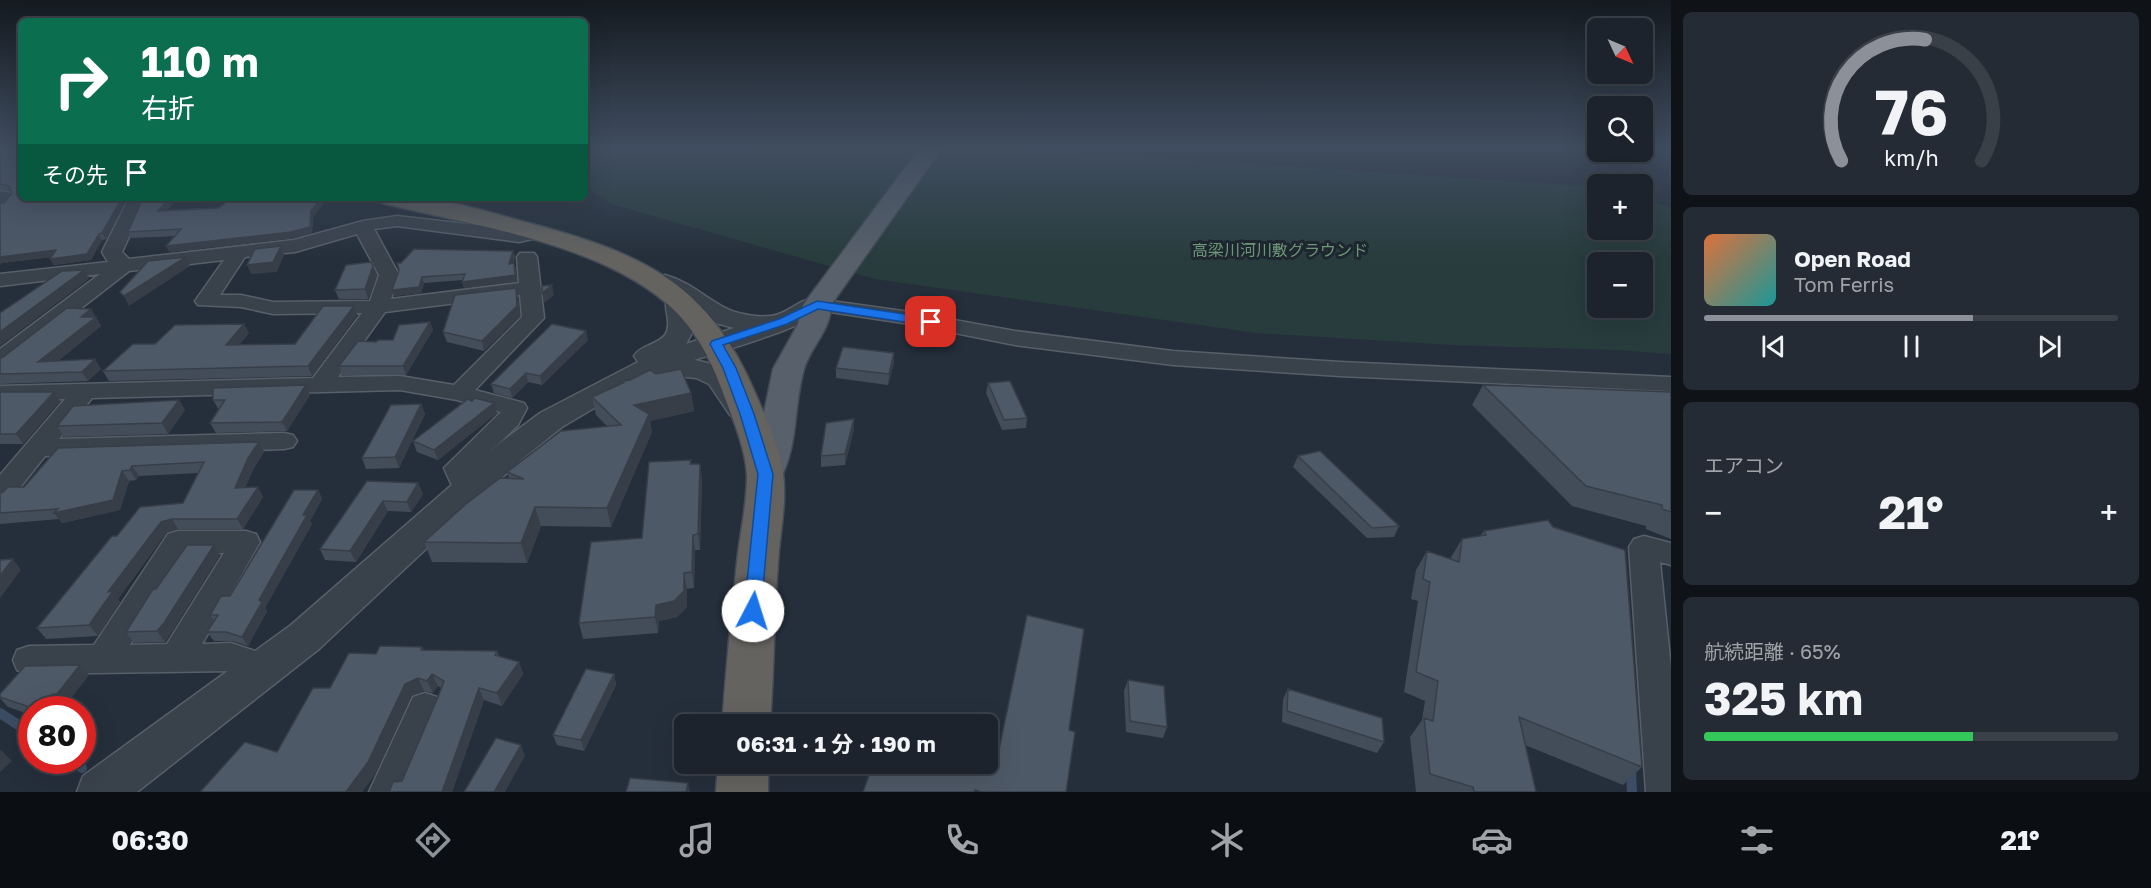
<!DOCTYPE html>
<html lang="ja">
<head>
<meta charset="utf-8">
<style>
  body { margin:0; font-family:"Golos Text","Noto Sans JP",sans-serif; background:#252b34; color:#f1f3f6; height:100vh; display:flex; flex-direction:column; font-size:22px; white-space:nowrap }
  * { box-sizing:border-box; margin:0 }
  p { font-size:20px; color:#a0a4a9 }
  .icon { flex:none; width:33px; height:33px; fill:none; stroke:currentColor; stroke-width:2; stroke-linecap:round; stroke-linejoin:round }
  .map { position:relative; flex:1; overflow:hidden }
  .side { display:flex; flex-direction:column; gap:12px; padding:12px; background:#0f1318; width:480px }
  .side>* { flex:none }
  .hud { position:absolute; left:18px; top:18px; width:570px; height:183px; border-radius:9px; box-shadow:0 6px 24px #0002,0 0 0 2px #3a4048; background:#0b6e4f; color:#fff; overflow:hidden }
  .needle { width:39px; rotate:134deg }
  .controls { position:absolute; left:1587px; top:18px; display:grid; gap:12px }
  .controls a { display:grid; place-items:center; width:66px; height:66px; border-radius:9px; background:#1c232c; box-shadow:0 6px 24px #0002,0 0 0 2px #3a4048; font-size:30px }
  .speed { position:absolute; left:18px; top:696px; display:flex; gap:12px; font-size:30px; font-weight:700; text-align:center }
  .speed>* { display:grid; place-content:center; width:78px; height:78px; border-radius:50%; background:#1c232c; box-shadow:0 6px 24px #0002,0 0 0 2px #3a4048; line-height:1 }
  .speed .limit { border:9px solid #d22; background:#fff; color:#111 }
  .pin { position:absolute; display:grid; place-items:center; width:51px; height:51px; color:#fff; margin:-26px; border-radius:12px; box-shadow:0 3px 9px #0006 }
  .me { position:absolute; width:66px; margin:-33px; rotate:5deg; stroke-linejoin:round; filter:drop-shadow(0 0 4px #0008) }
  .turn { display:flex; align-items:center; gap:21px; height:126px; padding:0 24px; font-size:27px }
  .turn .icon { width:78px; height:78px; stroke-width:2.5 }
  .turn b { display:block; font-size:42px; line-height:51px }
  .then { display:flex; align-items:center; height:57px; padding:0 24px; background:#0003; gap:12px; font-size:22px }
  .big { font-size:45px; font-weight:700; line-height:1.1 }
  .side .card { flex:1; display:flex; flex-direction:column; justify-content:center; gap:9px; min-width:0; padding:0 21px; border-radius:9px; background:#252b34 }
  .side .dial { align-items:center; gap:0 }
  .dial svg { height:156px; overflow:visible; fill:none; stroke:#3a4048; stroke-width:7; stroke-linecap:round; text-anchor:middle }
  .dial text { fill:#f1f3f6; stroke:none }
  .song { display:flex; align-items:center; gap:18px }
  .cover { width:72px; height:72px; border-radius:9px; background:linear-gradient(135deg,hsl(20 70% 55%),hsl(180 70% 35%)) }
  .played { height:6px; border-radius:3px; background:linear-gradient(90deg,#8c9099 65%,#3a4048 65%) }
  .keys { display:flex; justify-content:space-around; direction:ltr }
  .heat { display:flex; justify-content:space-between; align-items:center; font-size:33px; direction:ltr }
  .charge { height:9px; border-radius:4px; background:linear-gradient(90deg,#34c759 65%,#3a4048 0) }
  .trip { position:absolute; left:674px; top:714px; width:324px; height:60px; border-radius:9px; background:#1c232c; box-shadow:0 6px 24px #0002,0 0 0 2px #3a4048; font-weight:700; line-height:60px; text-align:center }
  .tabs { display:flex; height:96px; justify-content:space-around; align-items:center; background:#0b0e12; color:#a0a4a9 }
  .tabs .icon { width:42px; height:42px }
  .tabs .active { color:#8c9099 }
  .tabs b { font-size:27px; color:#f1f3f6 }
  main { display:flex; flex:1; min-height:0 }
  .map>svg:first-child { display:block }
</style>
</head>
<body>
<main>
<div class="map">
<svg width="1671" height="792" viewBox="0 0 1671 792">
  <rect width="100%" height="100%" fill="#252f3b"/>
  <path fill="#283c3d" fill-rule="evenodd" d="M591,148H1014L1597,187L1598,230H1642L1643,199L1671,208V354L1618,350L1453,345L1256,333L875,279L611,204L585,185V155ZM1598,262H1642V308H1598Z"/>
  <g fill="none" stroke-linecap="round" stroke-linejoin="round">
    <path stroke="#3c4d63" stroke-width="10" d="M0,713L32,734
      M71,760L82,768
      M1631,770L1632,792"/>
    <g stroke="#575f69" stroke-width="3">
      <path id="minor" d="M0,191L11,193L14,197L6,207L0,208Z
        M129,198H147L122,252L129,259L294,240L363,221L397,216L519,230L534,227L541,229L543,233L541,237L519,242L397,226L374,229L399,275L391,299L519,283L517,257L520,253H534L537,257L544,318L475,390L524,403L527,408L518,425L471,470L481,490L477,497L467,499L457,497L444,468L501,412L457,400L400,390L92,398L59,439L284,433L293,435L297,441L293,447L284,449L45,456L10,500L0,503V475L65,399L0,400V386L313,378L362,313L273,314L241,307L198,305L195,301L224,260L129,271L8,365L0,367V349L100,274L0,286V274L108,262L102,252ZM357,234L379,275L370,301L273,302L241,295H220L245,257L295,252ZM520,295L522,317L454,385L400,376L338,377L385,312Z
        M817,299L910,312L1015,331L1173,351L1340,362L1671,377V391L1340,376L1173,365L1015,345L910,324L810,309L807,305L810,301Z
        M178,531H246L256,534L260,542L202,644L231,643L276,658L281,668L276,678L264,682L231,671L29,674L17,670L13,660L17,650L29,646L94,645L168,534ZM186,553H224L167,644L130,645Z
        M1644,536L1671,543V565L1660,562L1671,668V792H1646L1629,547L1634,539Z
        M425,693L437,697L442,708L407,792H369L413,697Z"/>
    </g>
    <g stroke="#575f69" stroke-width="3">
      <path id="tertiary" d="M665,275C696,283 715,309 743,314C751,316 762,317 770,316C790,315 801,293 826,299L830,305C816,325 721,351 694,360C730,366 737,380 756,408L752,415L741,418L730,415L709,384L696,378L687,377L655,376L594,408L562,427L522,459L319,649L137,792H77L83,776L291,625L500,443L540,413L638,362L634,356C641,345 657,345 665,335C674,322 660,305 669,293L656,288L652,283L656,278ZM693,310L716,323L734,328L686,344L694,329Z"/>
    </g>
    <g stroke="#424a54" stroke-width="3">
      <path id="primary" d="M920,148H942L831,305C831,330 811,346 804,369C793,407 799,448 778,483L765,487L752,483L747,474L758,442L773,369L797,326L803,305Z"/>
    </g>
    <g stroke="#444c56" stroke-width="3">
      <path id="trunk" d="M378,198C393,198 409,196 423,198C457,202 492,213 525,222C638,252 708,280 756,395C766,418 777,442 782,467C788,498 780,531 778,562C774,616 774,671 770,724H722C726,670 731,616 737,562C740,533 747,505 747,476C746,450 734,422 725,398C714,368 701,338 679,315C611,244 474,226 382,203Z
        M718,764H768V792H716Z"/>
    </g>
    <use href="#minor" fill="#39414b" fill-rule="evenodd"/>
    <use href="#tertiary" fill="#39414b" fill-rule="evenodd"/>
    <use href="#primary" fill="#57606b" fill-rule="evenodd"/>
    <use href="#trunk" fill="#646360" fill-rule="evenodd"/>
  </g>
  <path fill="#434d59" d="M0,148L128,198L106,239L102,240L91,260L54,265L50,259L52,257L2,263L4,203L12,193V191L0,190Z
    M324,202L313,217L312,233L294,238L169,252L176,236L131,238L128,232L167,210Z
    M513,251L515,257L513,263H514L516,269L517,281L464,288L463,280L424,283L421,293L394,296L399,270Z
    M377,275L368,299H339L335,290Z
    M516,288L518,298L520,316L484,351L447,342L443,332Z
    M91,309L101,326L58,361L101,369L88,381L0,384V358Z
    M357,315L312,376L109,381L103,371L155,344L249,333L239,345L295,344Z
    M430,322L433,330L406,375H342L339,366L376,342L393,340Z
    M588,340L542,385L528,382L512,398L494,393L491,384Z
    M894,363L888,385L836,378V368Z
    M656,374L691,393L694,411L650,421L652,432L611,527L541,526L527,563L432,562L424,542L509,478L507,472L607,426L596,415L592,397L620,385L619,382Z
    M988,383L1027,418L1026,428L1002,430L986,393Z
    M1483,385L1671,392V539L1646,529V526L1572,506L1472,405Z
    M0,392H54L60,401L23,444H0Z
    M310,395L287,431L216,433L210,423L219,410L213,400Z
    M179,400L185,410L168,434L64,437L57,426Z
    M421,404L425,414L399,468L366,469L362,458Z
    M497,413L438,460L417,452L413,441Z
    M854,429L845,465L821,467V456Z
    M259,442L264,452L254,468L245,488L258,487L263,497L243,529H178L167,532L118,599L120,602L98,636L46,639L37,628L117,536L183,503L198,473L139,476L136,480L129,481L120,510L62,523L59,519L0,524V493L24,487Z
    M1298,456L1399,526L1394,537L1367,538L1293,467Z
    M691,460V464L702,479L700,550H695L694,588L687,589V607L677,617L659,621L658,633L583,639L579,623L642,538Z
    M367,481L418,483L423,494L411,512L388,511L356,562L325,560L320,549Z
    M318,490L322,499L310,521L312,524L265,608L267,611L248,646L232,641H214L207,632L214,621L210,615L230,596Z
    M1484,531L1642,767L1623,785L1525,745L1536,792H1416L1410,737L1422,720L1425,701L1404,692L1418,601L1411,599L1416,570L1427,551L1450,559L1462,539L1480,536Z
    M220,555L171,633L165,642L134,643L126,632L156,589Z
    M422,647L424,650L497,651L499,656L519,662L523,674L502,706L484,700L452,792H389L402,781L441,688L438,686L433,693L424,691L411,696L375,774L362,792H202L201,791L277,752L330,688L376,654Z
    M80,665L89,675L66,704H62L56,710H32V715L8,707L0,698V694Z
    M614,674L616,685L584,751L557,745L553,735Z
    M1128,680L1167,727L1163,738L1126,732L1124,691Z
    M1288,689L1384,742L1377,753L1282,722L1283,699Z"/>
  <path fill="#373e48" d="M122,198H128L106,239L102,233Z
    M170,198H178L161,217L158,211Z
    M321,198H322L324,202L313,217L312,233L294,238L169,252L166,246L311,211Z
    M99,234L102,240L91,260L54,265L50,259Z
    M281,246L284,255L277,272L251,274L247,265Z
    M56,250L60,256L2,263L0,265V257Z
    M513,251L515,257L510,270L509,264Z
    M186,257L190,266L129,306L124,296Z
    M514,263L517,281L464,288L462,282Z
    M373,266L377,275L368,299L365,289Z
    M84,270L89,279L0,346V332Z
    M422,277L424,283L421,293L394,296L392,290Z
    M552,285L554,295L544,303L542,293Z
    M516,288L518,298L520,316L484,351L482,341Z
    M354,306L357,315L312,376L308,366Z
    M91,309L101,326L45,371L38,362L81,317Z
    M430,322L433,330L406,375L403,366Z
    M244,324L249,333L231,354L226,345Z
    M586,331L588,340L542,385L540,376Z
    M894,353V363L888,385L889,374Z
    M95,359L101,369L88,381L82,372Z
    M526,373L528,382L512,398L510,389Z
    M306,385L310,395L287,431L282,422Z
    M54,392L60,401L23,444L16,434Z
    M691,393L694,411L650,421L652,432L611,527L607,508L634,405Z
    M179,400L185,410L168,434L162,423Z
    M494,403L497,413L438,460L434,450Z
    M421,404L425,414L399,468L395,457Z
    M854,419V429L845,465V454Z
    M259,442L264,452L254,468L240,498L235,488L248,458Z
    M700,464L702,479L700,550L698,534Z
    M132,466L139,476L136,480L130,470Z
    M122,471L129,481L120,510L62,523L54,513Z
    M418,483L423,494L411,512L407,502Z
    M258,487L263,497L243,529L237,519Z
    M318,490L322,499L310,521L312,524L265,608L267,611L248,646L242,637L259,600L303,515Z
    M383,501L388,511L356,562L350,551Z
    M535,507L541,526L527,563L521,543Z
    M172,519L178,529L167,532L118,599L120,602L98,636L89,625L108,592L161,522Z
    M693,535L695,550L694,588L692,572Z
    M214,545L220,555L171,633L165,642L157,631Z
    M13,559L21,570L0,598V576Z
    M684,573L687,589V607L677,617L659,621L658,633L655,617L656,605Z
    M519,662L523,674L502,706L497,693Z
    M80,665L89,675L66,704L57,694Z
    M432,674L438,686L433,693L427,681Z
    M614,674L616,685L584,751L581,740Z
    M418,678L424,691L411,696L375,774L362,792H346L405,684Z
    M479,688L484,700L452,792H442Z
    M53,694L62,704L56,710L35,709Z
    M521,745L525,756L505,792H494Z
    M1,750L12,761L0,772V751Z
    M688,783L690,792H686Z"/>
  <path fill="#4e5967" stroke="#373e48" stroke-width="1.5" d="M0,148H21V198H122L102,233L99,234L87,254L50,259L56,250L0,257V203H4L12,193L9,186L0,184Z
    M143,198H170L158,211L218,208L227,202L296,198H321L311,211L310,227L291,232L166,246L181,229L128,232Z
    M281,246L273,262L247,265L255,249Z
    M414,249L513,251L509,264L514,263L515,275L462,282L465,274L422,277L419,287L392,290L399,270L397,263H401Z
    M186,257L124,296L120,292L148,261Z
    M371,262L373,266L365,289L335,290L346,265Z
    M84,270L0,332V313L62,271Z
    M552,285L542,293V286Z
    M516,288L517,306L482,341L443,332L455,295Z
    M323,306H354L308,366L103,371L133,344H155L175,325L244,324L226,345L295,344Z
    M67,308L91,309L81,317H96L38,362L95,359L82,372L0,374V358L3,357Z
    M430,322L403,366H339L358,341L376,342L378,340H393L399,325Z
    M552,324L586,331L540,376L526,373L510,389L491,384Z
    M843,347L894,353L889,374L836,368Z
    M681,369L691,393L634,405L649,414L607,508L535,507L521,543L424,542L466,504L500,478L524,479L507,472L561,431L621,425L592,397L623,383L619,382L630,380L650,370L656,374Z
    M1010,381L1027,418L1004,420L988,383Z
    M306,385L282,422L210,423L225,400H213V388Z
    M1483,385L1671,392V512L1662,509V505L1586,486Z
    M0,392H54L16,434H0Z
    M475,398L494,403L434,450L413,441L468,399L472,401Z
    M179,400L162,423L57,426L73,406Z
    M421,404L395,457L362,458L391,405Z
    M854,419L845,454L821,456L826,423Z
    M259,442L248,458L235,488L258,487L237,519H172L161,522L108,592L113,591L89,625L37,628L112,536H117L140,507L183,503L204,462L132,466L130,470L122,471L113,500L54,513L58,509L0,513V493L3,492L8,487H24L58,448Z
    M1320,451L1399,526L1372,528L1298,456Z
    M691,460L690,464H700L698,534L693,535L692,572L684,573V591L674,601L656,605L655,617L579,623L591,542L642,538L649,462Z
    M367,481L418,483L407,502L383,501L350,551L320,549Z
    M294,490H318L303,515H307L259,600L262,602L242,637L226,632H207L218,615H210L221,596H230Z
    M1548,520L1553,527L1625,550L1642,767L1519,717L1536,792H1474L1473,787L1430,774L1424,718L1433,721L1438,681L1416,672L1430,582L1423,579L1427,551L1459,562L1462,539L1486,535L1484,531Z
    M187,545H214L164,623L157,631L126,632L153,589H156Z
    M13,559L0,576V560Z
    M1027,615L1084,629L1069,730L1075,732L1066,792H982L975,790L974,792H863L873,764H987V761L996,764Z
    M380,646L422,647L421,650L497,651L495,655L519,662L497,693L479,688L442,792H389L393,782L402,781L438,697L444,681L432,674L427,681L418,678L405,684L368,762L346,792H203L201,791L245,742L277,752L313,688H330L349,653L376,654Z
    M80,665L57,694H53L35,709L0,697V694L25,666Z
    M586,669L614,674L581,740L553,735Z
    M1128,680L1164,686L1167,727L1130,721Z
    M1288,689L1382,718L1384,742L1287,711Z
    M496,738L521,745L494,792H464Z
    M630,778L688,783L686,792H626Z"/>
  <linearGradient id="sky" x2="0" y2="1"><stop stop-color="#141a20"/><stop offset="0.57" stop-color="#404d60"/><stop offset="1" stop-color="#404d60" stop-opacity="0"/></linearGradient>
  <rect width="1671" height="259" fill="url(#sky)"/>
  <path fill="#1a73e8" stroke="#114b97" stroke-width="1.5" d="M817,301L931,318L937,322L931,326L818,309L787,324L723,345L736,368L754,414L773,474L761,611L759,616L753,618L746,616L744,611L758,474L740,414L723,368L710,344L712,341L779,319Z"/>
  <g text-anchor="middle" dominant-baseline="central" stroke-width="6" stroke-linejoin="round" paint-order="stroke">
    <g font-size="16" fill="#6d9676" stroke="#1e2630">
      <text x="1280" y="250">高梁川河川敷グラウンド</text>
    </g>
  </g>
</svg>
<div class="controls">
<a><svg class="needle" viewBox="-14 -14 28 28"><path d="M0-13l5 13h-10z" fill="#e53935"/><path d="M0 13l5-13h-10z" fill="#a0a4a9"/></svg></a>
<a><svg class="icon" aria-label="search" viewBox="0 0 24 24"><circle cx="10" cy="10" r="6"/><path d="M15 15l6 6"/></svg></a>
<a>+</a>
<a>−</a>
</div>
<div class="speed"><div class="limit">80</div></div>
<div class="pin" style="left:931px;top:322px;background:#d93025"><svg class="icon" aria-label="arrive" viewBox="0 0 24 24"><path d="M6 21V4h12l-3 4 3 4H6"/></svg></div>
<svg class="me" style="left:753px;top:611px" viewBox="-20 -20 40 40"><circle r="19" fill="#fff"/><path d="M0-13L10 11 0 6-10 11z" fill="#1a73e8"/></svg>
<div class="trip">06:31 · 1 分 · 190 m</div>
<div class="hud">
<div class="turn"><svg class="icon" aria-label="right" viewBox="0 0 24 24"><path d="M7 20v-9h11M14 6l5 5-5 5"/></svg><div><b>110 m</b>右折</div></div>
<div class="then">その先<svg class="icon" aria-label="arrive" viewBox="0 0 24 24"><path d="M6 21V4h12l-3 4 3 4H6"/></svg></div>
</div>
</div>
<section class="side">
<div class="card dial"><svg viewBox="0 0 100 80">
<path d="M14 69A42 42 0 1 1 86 69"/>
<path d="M14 69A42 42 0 0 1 57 7" stroke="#8c9099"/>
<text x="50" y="56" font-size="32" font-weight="700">76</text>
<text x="50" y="72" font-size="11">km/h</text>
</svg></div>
<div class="card">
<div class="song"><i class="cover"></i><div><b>Open Road</b><p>Tom Ferris</p></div></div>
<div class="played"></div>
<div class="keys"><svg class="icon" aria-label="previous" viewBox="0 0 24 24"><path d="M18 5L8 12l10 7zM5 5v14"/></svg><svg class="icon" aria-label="pause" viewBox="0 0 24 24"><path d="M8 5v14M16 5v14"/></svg><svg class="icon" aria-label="next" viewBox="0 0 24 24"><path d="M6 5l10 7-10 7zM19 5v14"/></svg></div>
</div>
<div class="card"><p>エアコン</p>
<div class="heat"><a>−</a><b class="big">21°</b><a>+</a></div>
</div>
<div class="card"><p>航続距離 · 65%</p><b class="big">325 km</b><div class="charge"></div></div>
</section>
</main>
<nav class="tabs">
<b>06:30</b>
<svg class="icon active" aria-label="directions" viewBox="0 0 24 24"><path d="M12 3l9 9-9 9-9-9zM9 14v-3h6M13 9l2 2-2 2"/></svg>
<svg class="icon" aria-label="music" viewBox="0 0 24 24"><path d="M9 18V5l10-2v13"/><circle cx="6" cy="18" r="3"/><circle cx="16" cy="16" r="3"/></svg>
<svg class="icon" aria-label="phone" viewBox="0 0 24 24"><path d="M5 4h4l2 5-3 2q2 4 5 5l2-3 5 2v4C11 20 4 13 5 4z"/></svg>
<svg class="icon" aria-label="climate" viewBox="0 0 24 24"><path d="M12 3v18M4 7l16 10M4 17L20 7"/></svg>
<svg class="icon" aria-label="car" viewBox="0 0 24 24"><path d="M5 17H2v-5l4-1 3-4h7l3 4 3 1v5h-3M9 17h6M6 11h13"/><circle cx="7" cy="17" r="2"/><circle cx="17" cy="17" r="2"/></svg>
<svg class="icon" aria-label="filters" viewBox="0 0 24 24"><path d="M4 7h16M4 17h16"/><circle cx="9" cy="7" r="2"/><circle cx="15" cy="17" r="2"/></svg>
<b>21°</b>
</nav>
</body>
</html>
